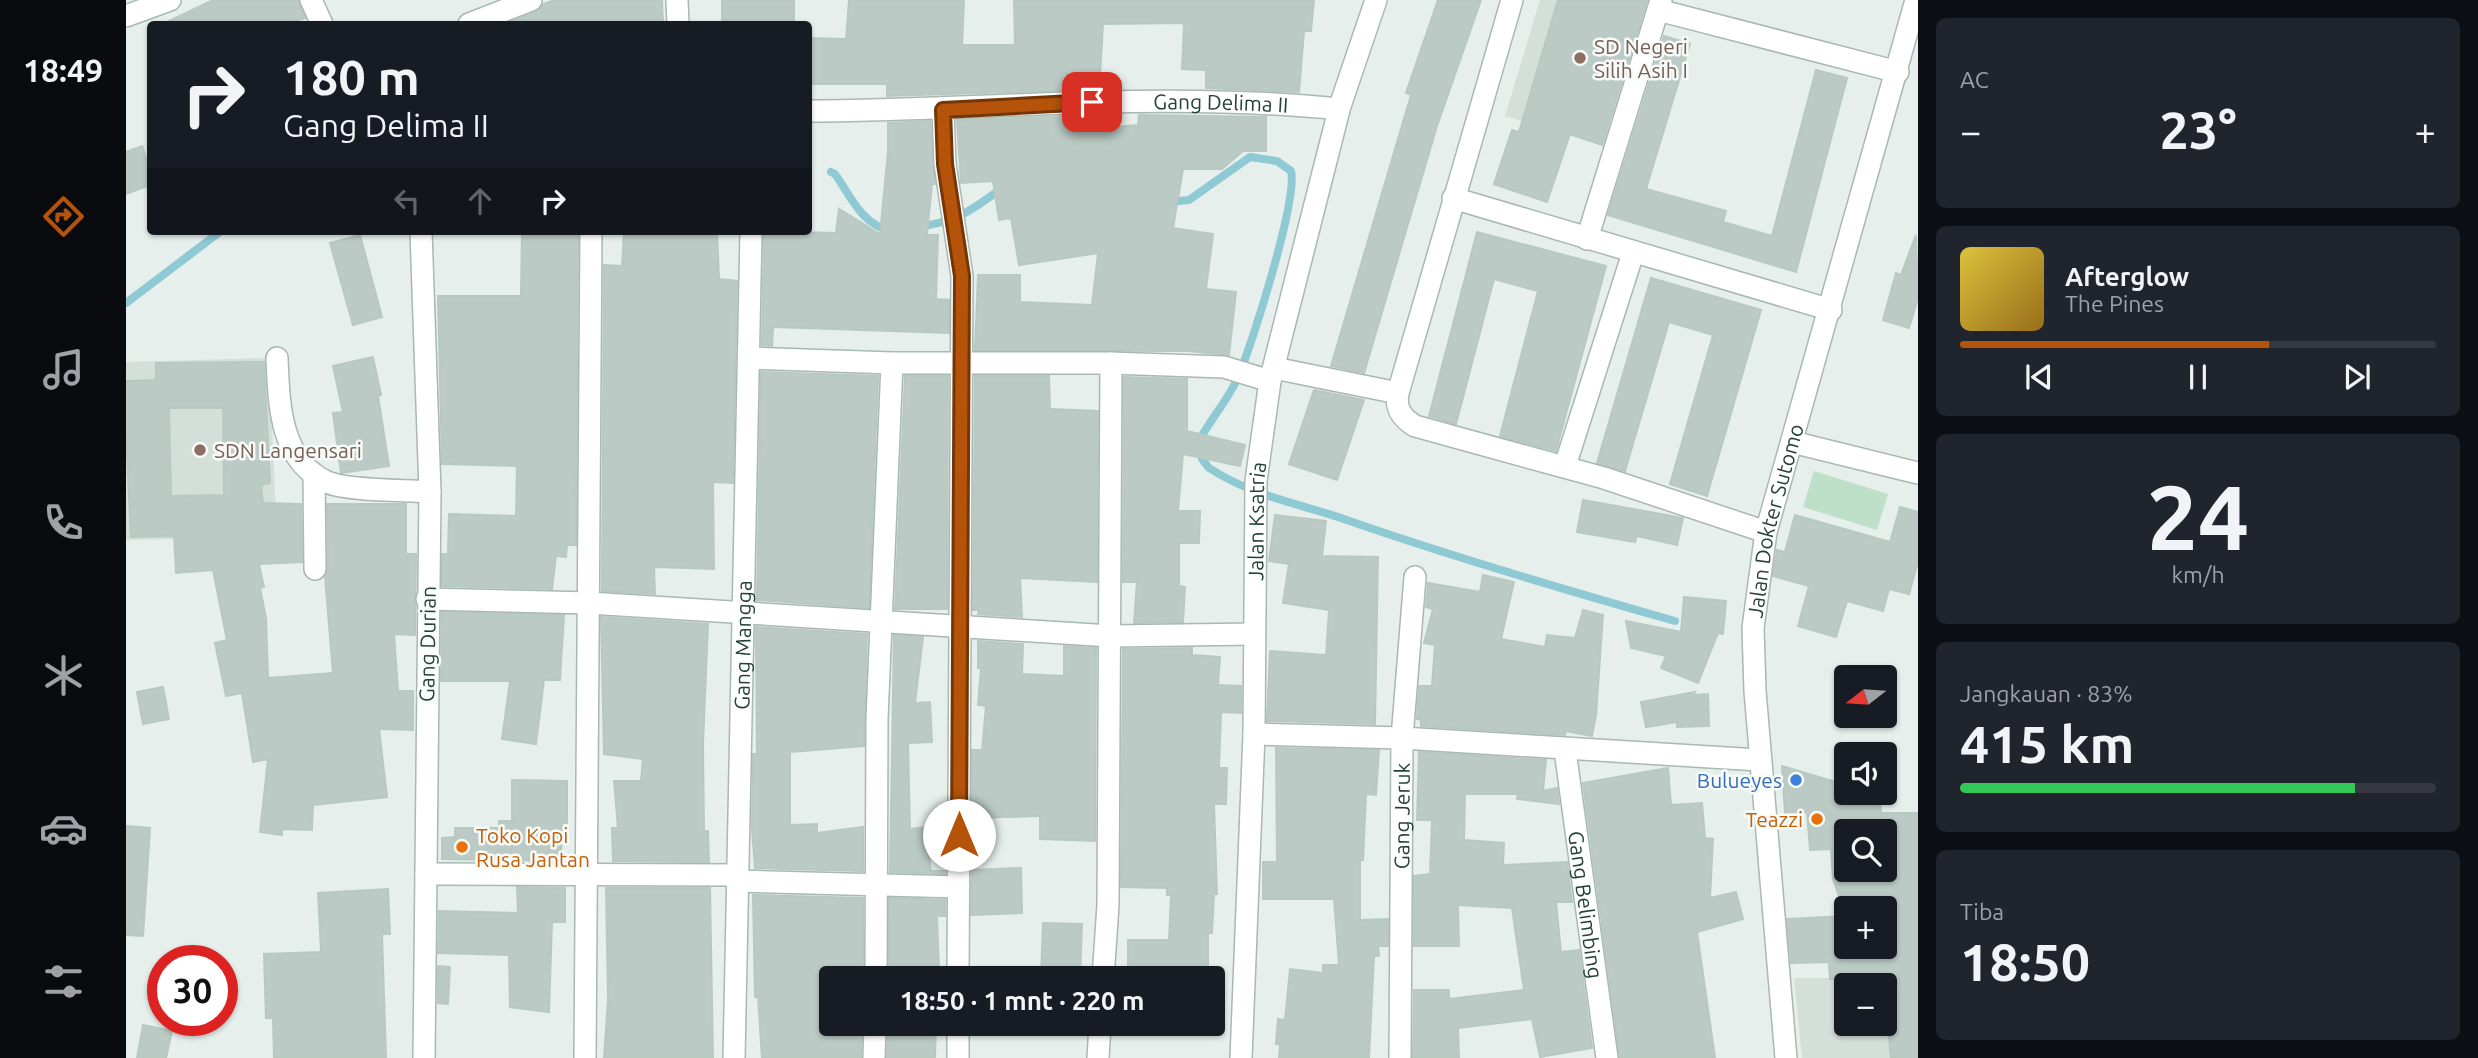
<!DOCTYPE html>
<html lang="id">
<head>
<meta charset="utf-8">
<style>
  body { margin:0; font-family:Ubuntu,sans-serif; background:#20242c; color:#f1f3f6; height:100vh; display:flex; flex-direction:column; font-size:26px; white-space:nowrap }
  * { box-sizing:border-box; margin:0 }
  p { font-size:23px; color:#9ea1a6 }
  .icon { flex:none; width:38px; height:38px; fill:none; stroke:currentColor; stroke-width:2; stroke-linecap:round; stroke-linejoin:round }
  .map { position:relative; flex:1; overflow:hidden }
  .details { display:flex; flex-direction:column; gap:18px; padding:18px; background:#0d0f14; width:560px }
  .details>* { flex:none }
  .hud { position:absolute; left:21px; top:21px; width:665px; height:214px; border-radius:7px; box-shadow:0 2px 5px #0004; background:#171b24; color:#f1f3f6; overflow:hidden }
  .needle { width:46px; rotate:253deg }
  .tools { position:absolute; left:1708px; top:665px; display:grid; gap:14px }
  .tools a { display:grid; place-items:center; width:63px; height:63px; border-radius:7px; background:#171b24; box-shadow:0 2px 5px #0004; font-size:35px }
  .speed { position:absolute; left:21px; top:945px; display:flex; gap:14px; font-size:35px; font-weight:700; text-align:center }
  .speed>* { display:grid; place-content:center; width:91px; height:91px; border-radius:50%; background:#171b24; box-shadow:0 2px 5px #0004; line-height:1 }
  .speed .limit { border:10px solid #d22; background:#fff; color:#111 }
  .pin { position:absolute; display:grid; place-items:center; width:60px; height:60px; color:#fff; margin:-30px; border-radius:14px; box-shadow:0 4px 10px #0006 }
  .me { position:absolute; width:77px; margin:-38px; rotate:0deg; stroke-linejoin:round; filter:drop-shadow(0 0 5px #0008) }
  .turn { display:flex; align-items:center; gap:24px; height:147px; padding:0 21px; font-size:32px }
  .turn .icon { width:91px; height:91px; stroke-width:2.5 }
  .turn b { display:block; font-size:49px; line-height:60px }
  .lanes { display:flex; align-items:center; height:66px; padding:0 21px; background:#0003; justify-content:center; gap:35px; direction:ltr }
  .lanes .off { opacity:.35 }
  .big { font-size:52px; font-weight:700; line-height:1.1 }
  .details .widget { flex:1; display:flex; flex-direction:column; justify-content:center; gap:10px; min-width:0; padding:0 24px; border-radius:10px; background:#20242c }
  .details .dial { align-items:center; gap:0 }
  .dial b { font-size:91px; line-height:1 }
  .song { display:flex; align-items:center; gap:21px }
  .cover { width:84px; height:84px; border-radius:10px; background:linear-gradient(135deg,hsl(50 70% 55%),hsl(40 70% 35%)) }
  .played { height:7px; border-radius:4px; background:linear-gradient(90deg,#b45309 65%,#363941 65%) }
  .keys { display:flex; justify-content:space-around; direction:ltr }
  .heat { display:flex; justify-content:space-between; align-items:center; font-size:38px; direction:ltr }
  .charge { height:10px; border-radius:5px; background:linear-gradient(90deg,#34c759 83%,#363941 0) }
  .trip { position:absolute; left:693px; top:966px; width:406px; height:70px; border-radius:7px; background:#171b24; box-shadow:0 2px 5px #0004; font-weight:700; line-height:70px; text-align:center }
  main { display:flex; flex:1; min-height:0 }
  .tabs { display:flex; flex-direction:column; width:126px; justify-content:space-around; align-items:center; background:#090b0e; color:#9ea1a6 }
  .tabs .icon { width:49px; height:49px }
  .tabs .current { color:#b45309 }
  .tabs b { font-size:32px; color:#f1f3f6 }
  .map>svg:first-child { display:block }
</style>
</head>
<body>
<main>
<nav class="tabs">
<b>18:49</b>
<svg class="icon current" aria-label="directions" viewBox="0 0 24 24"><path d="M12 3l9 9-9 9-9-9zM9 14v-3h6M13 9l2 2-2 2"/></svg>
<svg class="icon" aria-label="music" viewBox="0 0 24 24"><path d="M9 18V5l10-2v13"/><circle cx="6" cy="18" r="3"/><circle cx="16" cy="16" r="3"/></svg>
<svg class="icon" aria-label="phone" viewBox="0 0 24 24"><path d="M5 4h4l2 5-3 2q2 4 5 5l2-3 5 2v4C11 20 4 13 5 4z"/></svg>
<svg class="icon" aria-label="climate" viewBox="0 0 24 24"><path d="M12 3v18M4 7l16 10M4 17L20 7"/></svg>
<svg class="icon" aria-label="car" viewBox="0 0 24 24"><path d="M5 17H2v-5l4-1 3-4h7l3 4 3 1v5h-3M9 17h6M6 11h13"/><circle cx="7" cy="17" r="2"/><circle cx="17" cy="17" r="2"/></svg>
<svg class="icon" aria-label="filters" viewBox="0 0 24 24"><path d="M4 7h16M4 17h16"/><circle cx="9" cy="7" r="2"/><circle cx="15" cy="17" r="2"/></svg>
</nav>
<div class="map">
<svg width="1792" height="1058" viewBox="0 0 1792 1058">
  <rect width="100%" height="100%" fill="#e6efeb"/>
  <path fill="#d4dfda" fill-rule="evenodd" d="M1414,0H1529L1485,148L1379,116Z
    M143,358L151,537L0,540V362Z
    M1668,978H1792V1058H1676ZM1720,985H1759V1024H1720Z"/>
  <path fill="#bfe0c8" d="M1688,471L1762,494L1751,530L1677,507Z"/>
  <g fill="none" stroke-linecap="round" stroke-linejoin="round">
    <path stroke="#8ec9d4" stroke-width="8" d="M705,172L709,174C726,198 735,224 765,231
      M1041,202L1063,200L1124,157L1151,161L1165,171C1172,199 1126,345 1112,377C1102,401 1084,419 1073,441L1076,459L1083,468C1125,495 1166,502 1212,517C1323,556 1436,589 1549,621
      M791,227C830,222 845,211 876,188
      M0,303L95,231"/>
  </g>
  <path fill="#bbcac4" stroke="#b8c9c2" stroke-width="2" fill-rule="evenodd" d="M87,0H172L179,18L159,24H37Z
    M429,0H536L537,24H378L410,12L417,4Z
    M596,0H668V24H596Z
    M723,0H838L836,45H889L888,0H1188L1185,31H1178L1173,92L1080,88V70L1056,69L1058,23L977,24L974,76L948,78L949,90L761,96V84H682V38L720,39Z
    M1312,0H1355L1311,126L1238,373L1205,366L1285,95L1280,93Z
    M1432,0H1521L1476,145L1444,134L1421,202L1368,184L1386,130L1393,132Z
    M1538,36L1564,44L1520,189L1600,211L1597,222L1646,236L1690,70L1721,78L1670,272L1482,215Z
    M1013,115L1140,117V151H1117L1096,169H1057L1047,228L1087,234L1080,289L1110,292L1103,355L1061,351L849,350L852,275H894V302L966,305L972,253L893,265L885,218L873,220L867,181L835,183L831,120L950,116L951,130L1012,125Z
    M804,121L809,184H806L801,235H812L810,299L823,300V333L647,327L646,346L636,345L638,231L710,233L713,209L754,234L762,151V123Z
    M16,146L24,169V185L0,194V152Z
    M396,231H452L450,545H441L440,557L430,556L426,589L316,586V554H322L323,514L390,516L391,466L316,464L312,296H395Z
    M498,231H591L593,279L611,281L607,483L587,482L588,569L528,567L529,594L476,591L478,265L496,266Z
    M1351,232L1480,266L1430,451L1374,436L1412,291L1368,279L1330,424L1303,416Z
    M234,235L256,317L227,325L204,243Z
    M1790,235L1792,298L1783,328L1757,320L1770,273L1775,275Z
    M1525,278L1635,310L1581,496L1544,484L1587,335L1543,322L1499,471L1471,463Z
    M247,357L255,395L252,396L263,466L215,473L207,413L217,412L207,366Z
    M138,362L144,483L135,485L137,503L175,504L176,562L133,564L138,587L134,588L140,618L142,678L207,673L199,577L202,569L201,504H280V554H290L289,635L268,634L272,691H287V730L253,729L261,797L187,805L186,830L156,829V835L134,832L142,759L127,762L116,693L100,696L89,643L101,640L87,570L50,573L48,536L5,537L0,435V381L30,380V363ZM43,408H97L98,495L45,496Z
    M635,372L752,376L743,608L631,600Z
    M779,376H822L821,609H769Z
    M849,376H923L924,409L972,411L971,582L894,578L896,617L852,614L853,610H847Z
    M998,377L1061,379V431L1119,445L1114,466L1057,454L1052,511H1074L1073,543H1053V586L1059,587L1057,622L1008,623L1011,582H997Z
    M1188,390L1238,400L1211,480L1163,464Z
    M1457,500L1557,518L1551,545L1511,536L1509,542L1451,532Z
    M1774,507L1792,512V562L1783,594L1763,589L1757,611L1721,601L1710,637L1672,626L1683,586L1647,576L1651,550L1659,552L1669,515L1764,542Z
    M1149,515L1200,521L1196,556L1252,557L1249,724L1141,721L1144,651L1200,655L1203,610L1157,603L1163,564L1143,561Z
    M1357,575L1388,582L1375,639L1419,647L1421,635L1449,638L1457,610L1477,615L1470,715L1466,736L1440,731L1439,735L1295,726V720L1291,719L1293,686H1306L1309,645L1298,643L1307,609L1300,607L1302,583L1354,592Z
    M1558,597L1600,601L1597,634L1592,633L1572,683L1535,668L1540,656L1505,648L1500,621L1555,632Z
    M316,612L438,615L434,680H418L410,744L376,739L384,681H315Z
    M475,617L582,624L577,744L578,831H582L583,862L487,861L486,828H492L488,781H515L517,759L478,754Z
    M630,627L741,634L738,746L664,752V825L691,824V833L737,827V871L629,868L626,829L627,754H631Z
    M768,635L797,637L789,703L804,702L806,742L782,743L784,829L799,827L805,871H819V874L764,872Z
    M852,641L897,644L896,674L938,676V646L970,648L969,841L914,839V816L846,818V750H856L860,706L852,705L855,668H852Z
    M1066,648V655L1094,657L1092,685L1115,686V713L1095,712L1093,768H1101L1100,804H1088L1091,894H1088L1086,933H1082V970L1002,969V940H1043L1045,895H1041V888L995,887L997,649Z
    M37,687L43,719L17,724L11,692Z
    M1569,692L1567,695L1582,694L1583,726L1551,727V722L1520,727L1515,702Z
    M1150,748L1253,750L1250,795L1240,794L1237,860H1234V920L1262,919V946H1252L1253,956H1248L1243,1058H1153L1154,1044H1150L1152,1019L1159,1020L1164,969L1197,973V965H1213L1208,899H1137V862H1151Z
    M1293,752L1420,760L1417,791L1431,788L1433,804L1391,799L1392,794H1339L1338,840L1378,843L1377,865L1441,862L1446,902H1430L1435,952L1453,950L1466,1048L1414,1057L1406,1019L1332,1028L1333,1058H1287L1288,990H1323V999L1398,990L1386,908L1332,905L1333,946H1288V876L1304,874L1306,820H1291Z
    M1656,766L1720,785V793L1753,795L1755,813H1792V1058H1765L1757,978L1704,979L1703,962L1665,963L1661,919L1720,916L1707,879L1705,849L1684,850L1681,812L1659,813ZM1720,831H1759V870H1720ZM1720,908H1759V947H1720Z
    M1542,768L1545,805L1576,803L1579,838L1587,839L1584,898L1610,892L1617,919L1571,932L1589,1058H1494L1457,783Z
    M386,780L441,781V823H436L435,861L316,859V838L329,837V828H373V821H386Z
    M0,826L24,828L17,936L0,935Z
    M895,868L896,913L845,915L846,870Z
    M391,887L439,888V922H426L423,1012L384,1007L383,955L312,953L313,911L392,913Z
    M480,888H584L587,1058H478L482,999Z
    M262,889L264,934H256L260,1058H148L147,1018H140L138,954L195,952L192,893Z
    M627,895L737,898V978H705V1024H736L735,1058H636L632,997H629Z
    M763,898L819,900V916H811L813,971H810V978H763Z
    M917,923L956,924L954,978H915Z
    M312,966L324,967L322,1004L312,1003Z
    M762,1024H810L809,1058H761Z
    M17,1025L46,1031L40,1058H11Z"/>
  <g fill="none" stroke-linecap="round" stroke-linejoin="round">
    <g stroke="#a8b8b2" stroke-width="24">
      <g id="minor">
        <path d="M185,0L196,24"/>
        <path d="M551,0L552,24"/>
        <path d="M1386,0L1272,393C1269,409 1276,418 1289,426L1478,478L1640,532"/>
        <path d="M1532,10L1772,72"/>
        <path d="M0,16L44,0"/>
        <path d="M343,24L405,0"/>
        <path d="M817,110L819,164L836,276L832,978"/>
        <path id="s1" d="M682,111C859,110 1037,91 1213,109"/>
        <path d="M1327,198L1705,310"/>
        <path d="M295,231L304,492L298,1058"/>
        <path d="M1461,239L1535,0"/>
        <path d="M151,358C153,402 153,460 201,482C220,491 280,490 304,492"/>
        <path d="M624,358L766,363H985L1098,367L1144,381"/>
        <path d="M1148,368L1272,393"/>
        <path d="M1666,442L1792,473"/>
        <path d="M1439,466L1507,253"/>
        <path d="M188,474L189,569"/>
        <path d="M301,599L463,603L985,636L1128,634"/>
        <path d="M1128,734L1276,738L1633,760"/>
        <path id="s2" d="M1439,750L1481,1058"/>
        <path d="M300,874L610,875"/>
        <path d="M610,881L833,887"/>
        <path d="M750,978L751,719L766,363"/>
        <path d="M977,978L982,905L985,363"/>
        <path d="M459,1058L465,231"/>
        <path id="s3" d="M608,1058L625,231"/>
        <path d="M748,1058L749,1024"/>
        <path d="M832,1058V1024"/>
        <path d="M972,1058L974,1024"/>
        <path id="s4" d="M1115,1058L1128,734L1130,481L1144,381L1214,106L1250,0"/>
        <path id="s5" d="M1274,1058L1276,738L1289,577"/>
        <path id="s6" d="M1660,1058L1629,691L1627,628L1640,532L1790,0"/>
      </g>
    </g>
    <use href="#minor" stroke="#fff" stroke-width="21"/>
  </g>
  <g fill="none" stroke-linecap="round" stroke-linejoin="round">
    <g stroke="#753606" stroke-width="18">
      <path id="route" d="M833,835L836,276L819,164L817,110L966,102"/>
    </g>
    <use href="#route" stroke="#b45309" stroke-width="12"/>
  </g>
  <g fill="#8d6e63" stroke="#f7fbf9" stroke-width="2.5">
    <circle cx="1454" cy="58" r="7"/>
    <circle cx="74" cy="450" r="7"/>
  </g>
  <circle fill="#3f7fe0" stroke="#f7fbf9" stroke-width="2.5" cx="1670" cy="780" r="7"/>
  <g fill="#e8710a" stroke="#f7fbf9" stroke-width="2.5">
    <circle cx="1691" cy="819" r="7"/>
    <circle cx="336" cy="847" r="7"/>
  </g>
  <g text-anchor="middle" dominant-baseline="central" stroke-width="5" stroke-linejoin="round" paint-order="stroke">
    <g font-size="21" fill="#785e54" stroke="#f7fbf9" text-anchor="start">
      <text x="1468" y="46">SD Negeri<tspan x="1468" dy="24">Silih Asih I</tspan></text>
      <text x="88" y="450">SDN Langensari</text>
    </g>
    <g font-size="21" fill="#24423a" stroke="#f7fbf9">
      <text stroke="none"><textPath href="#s1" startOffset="413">Gang Delima II</textPath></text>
      <text stroke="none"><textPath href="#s4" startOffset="537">Jalan Ksatria</textPath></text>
      <text stroke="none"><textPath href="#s6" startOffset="541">Jalan Dokter Sutomo</textPath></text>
      <text transform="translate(301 644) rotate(-89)">Gang Durian</text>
      <text stroke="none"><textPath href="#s3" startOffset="413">Gang Mangga</textPath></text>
      <text stroke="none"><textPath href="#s5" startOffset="242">Gang Jeruk</textPath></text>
      <text stroke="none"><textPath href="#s2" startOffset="156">Gang Belimbing</textPath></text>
    </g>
    <g font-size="21" fill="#366cbe" stroke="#f7fbf9" text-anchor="end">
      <text x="1656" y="780">Bulueyes</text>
    </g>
    <g font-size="21" fill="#c56008" stroke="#f7fbf9" text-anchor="end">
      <text x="1677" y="819">Teazzi</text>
      <text x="350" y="835" text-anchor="start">Toko Kopi<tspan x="350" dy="24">Rusa Jantan</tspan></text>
    </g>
  </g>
</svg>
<div class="tools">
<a><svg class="needle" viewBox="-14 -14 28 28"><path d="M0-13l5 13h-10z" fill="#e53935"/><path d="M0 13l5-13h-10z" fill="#9ea1a6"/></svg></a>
<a><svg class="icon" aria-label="sound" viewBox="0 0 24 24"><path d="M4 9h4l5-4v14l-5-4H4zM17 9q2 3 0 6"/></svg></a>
<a><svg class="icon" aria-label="search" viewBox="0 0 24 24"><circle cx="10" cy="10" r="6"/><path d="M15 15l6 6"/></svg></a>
<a>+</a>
<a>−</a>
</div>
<div class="speed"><div class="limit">30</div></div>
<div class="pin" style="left:966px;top:102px;background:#d93025"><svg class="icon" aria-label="arrive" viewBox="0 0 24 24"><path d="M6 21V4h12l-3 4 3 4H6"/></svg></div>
<svg class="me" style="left:833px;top:835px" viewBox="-20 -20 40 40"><circle r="19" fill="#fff"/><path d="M0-13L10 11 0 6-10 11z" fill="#b45309"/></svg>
<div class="trip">18:50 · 1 mnt · 220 m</div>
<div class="hud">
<div class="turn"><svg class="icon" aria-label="right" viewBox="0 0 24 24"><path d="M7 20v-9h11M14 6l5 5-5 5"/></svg><div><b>180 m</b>Gang Delima II</div></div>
<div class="lanes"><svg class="icon off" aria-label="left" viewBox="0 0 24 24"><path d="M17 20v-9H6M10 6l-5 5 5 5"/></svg><svg class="icon off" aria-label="ahead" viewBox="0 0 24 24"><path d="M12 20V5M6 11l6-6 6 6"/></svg><svg class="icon" aria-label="right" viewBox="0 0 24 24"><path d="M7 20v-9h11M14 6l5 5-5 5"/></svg></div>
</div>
</div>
<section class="details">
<div class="widget"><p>AC</p>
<div class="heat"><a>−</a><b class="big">23°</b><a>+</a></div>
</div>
<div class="widget">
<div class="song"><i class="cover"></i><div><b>Afterglow</b><p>The Pines</p></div></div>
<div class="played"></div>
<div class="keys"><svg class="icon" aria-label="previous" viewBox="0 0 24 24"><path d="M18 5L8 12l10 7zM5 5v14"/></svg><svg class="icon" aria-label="pause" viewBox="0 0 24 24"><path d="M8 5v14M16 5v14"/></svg><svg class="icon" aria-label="next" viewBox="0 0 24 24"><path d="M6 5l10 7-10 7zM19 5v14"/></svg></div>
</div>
<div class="widget dial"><b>24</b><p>km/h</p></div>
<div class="widget"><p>Jangkauan · 83%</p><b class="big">415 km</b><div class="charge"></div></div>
<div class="widget"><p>Tiba</p><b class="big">18:50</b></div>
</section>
</main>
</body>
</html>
